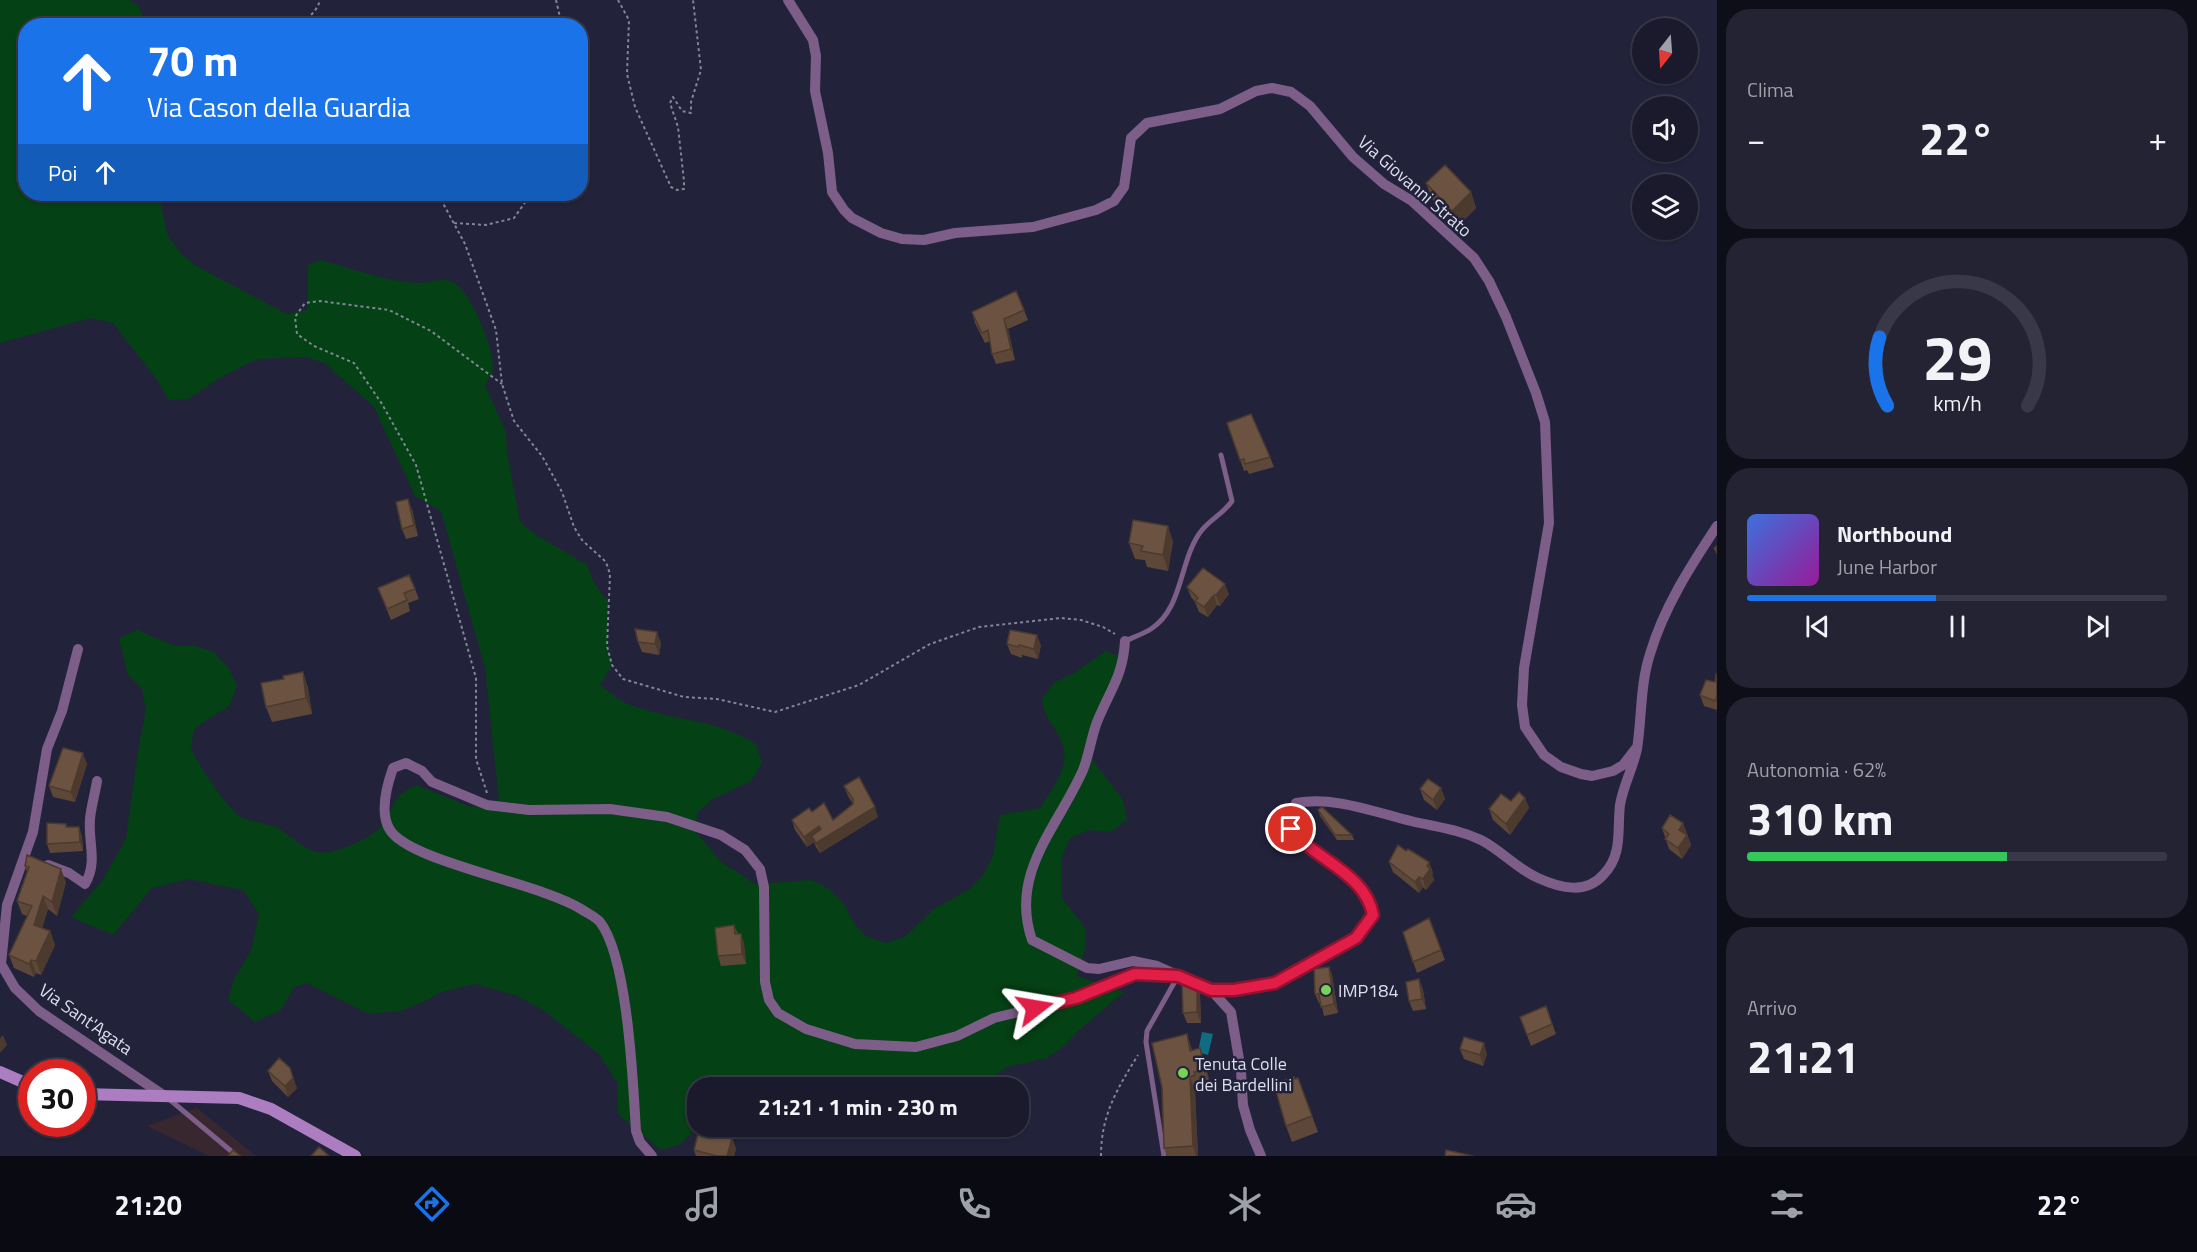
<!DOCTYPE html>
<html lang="it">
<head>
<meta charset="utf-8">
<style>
  body { margin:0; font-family:"Titillium Web",sans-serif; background:#232334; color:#f1f3f6; height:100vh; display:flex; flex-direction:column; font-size:22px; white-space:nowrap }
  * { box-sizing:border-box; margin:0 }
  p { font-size:20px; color:#9fa1a9 }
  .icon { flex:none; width:33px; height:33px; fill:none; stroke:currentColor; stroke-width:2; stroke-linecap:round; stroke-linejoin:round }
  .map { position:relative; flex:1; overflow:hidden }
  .sheet { display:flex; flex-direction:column; gap:9px; padding:9px; background:#0e0e18; width:480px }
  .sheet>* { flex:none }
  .banner { position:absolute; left:18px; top:18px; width:570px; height:183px; border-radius:24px; box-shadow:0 2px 4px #0004,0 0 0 2px #383848; background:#1a73e8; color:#fff; overflow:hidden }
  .needle { width:39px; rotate:197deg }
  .tools { position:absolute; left:1632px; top:18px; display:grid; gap:12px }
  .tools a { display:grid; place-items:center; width:66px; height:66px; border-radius:50%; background:#1a1a2c; box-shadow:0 2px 4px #0004,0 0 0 2px #383848; font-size:30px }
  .speed { position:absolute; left:18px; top:1059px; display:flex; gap:12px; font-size:30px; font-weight:700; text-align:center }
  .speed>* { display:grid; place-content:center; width:78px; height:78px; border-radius:50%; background:#1a1a2c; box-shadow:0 2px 4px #0004,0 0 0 2px #383848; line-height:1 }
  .speed .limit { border:9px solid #d22; background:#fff; color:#111 }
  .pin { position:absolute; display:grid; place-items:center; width:51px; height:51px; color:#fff; margin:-26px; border:3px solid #fff; border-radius:50%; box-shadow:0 2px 6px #0007 }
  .me { position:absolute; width:66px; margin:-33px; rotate:76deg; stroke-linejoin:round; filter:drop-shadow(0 0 4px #0008) }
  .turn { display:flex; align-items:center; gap:21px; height:126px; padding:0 30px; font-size:27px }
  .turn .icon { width:78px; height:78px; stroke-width:2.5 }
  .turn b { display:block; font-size:42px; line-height:51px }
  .then { display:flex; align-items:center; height:57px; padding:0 30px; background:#0003; gap:12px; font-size:22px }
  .big { font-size:45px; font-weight:700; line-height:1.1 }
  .sheet .tile { flex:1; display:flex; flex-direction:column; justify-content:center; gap:9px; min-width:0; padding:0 21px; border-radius:24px; background:#232334 }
  .sheet .dial { align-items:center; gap:0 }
  .dial svg { height:156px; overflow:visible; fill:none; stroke:#383848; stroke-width:7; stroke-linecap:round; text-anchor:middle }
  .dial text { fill:#f1f3f6; stroke:none }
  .song { display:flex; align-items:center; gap:18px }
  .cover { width:72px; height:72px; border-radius:9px; background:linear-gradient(135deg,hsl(220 70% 55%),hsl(300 70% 35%)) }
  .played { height:6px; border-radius:3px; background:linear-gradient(90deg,#1a73e8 45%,#383848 45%) }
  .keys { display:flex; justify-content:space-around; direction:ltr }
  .heat { display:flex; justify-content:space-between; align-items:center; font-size:33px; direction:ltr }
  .charge { height:9px; border-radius:4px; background:linear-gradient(90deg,#34c759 62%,#383848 0) }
  .trip { position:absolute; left:687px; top:1077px; width:342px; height:60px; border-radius:24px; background:#1a1a2c; box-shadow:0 2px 4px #0004,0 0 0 2px #383848; font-weight:700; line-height:60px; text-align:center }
  .tab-bar { display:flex; height:96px; justify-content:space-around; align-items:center; background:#0a0a12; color:#9fa1a9 }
  .tab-bar .icon { width:42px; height:42px }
  .tab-bar .selected { color:#1a73e8 }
  .tab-bar b { font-size:27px; color:#f1f3f6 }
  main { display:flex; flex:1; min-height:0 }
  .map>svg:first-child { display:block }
</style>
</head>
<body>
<main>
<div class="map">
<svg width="1717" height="1156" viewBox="0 0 1717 1156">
  <rect width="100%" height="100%" fill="#22233b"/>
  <path fill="#39272f" d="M197,1108L256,1156H209L147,1126Z"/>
  <path fill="#044114" d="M0,0H129L139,6L146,25L26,26V194H158L168,236L182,255L198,267L287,314L308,310V265L320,260C351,268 384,281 416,283C429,284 444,275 456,284C473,297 493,347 493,368C493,373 488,380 485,385L506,432L507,453L520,522L536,535L587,565L594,583L608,602L607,646L612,665L600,685C607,690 615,698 623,702C667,721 712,717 756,744L762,763L751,781L713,799L697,813L696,832L721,862L755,884L812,880L829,889L844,904L853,922L867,937L886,943L905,937L934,909L970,889L984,874L993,856L1000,815L1040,808C1054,785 1074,764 1059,736C1049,717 1046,722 1042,698L1055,682L1073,674L1106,651L1124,659V678L1102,713L1084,749L1123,800L1127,820L1110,832L1089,830L1070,838L1062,857L1061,897L1085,928V949L1077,976L1124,992L1078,1031L1063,1047L1047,1058L1007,1067L979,1087L698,1088V1126L706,1127L695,1128L681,1144L661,1150L618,1114L617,1082L599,1054L543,1010L518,996L475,984L438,993L428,1000L400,1011L369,1014L307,983L294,987L281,1010L255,1022L228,1000L234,979L251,951L259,914L243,890L188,879L152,888L113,935L71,917L102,881L126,839L138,751L146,710L142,689L128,675L119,638L137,630L175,646H196L215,653L229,669L237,686L230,705L195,728C194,734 190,743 192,750C195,761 229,810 239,816C252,823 269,823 278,828C293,838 310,857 330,852C345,849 372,838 382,825C398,804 388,799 416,785L471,807L499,800L485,668L441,511L415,496L374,407L326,364L307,357L257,359L223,376L188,399L168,400L158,381L113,323L91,318L0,343Z
    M820,1127L876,1126V1127L862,1137L841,1139Z"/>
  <path fill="#106d81" d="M1202,1032L1213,1034L1208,1055L1198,1052Z"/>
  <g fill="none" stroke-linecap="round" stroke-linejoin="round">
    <path stroke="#838598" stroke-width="2" stroke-dasharray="3 3" stroke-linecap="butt" d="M556,0L562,26
      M618,0L629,20L627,74L635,107L671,187L677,190L684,189V181L678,127L670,103L673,97L682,111L691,113V102L701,70L693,0
      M297,26C307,19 317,12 320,0
      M438,194L465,244L496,330L502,384L514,421L542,456L562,492L574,527L582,540L606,562L610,574L607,646L612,665L623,679L684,697L717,699L775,712L859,685L930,644L979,627L1061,618L1081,620L1103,627L1115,634
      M454,223L486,225L514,218L531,194
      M487,793L476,759V678L416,465L382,404L354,363L314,346L297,334L295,317L305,303L320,301L389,310L431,331L502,384
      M1101,1156C1101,1115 1117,1089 1138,1055"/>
    <path stroke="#7c5e89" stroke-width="5" d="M1125,641C1134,637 1143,634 1151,629C1184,608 1179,558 1202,530C1211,519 1224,513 1232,501L1221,455
      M169,1099L237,1156
      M1164,1156L1146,1042L1147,1031L1178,976"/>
    <path stroke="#7c5e89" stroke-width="10" d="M788,0L813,40L816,56L815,91L828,153L832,192L844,210L852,218L881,233L902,239L924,240L955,233L1033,227L1096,210L1114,201L1124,187L1131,138L1147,123L1220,109L1256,91L1272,88L1291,92L1310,106L1353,157L1384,184L1412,201L1474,258L1489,281L1506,317L1536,393L1545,422L1549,523L1524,668L1522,705L1525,727L1544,755L1561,767L1581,774L1592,776L1613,771L1623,765L1637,747
      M1125,641C1123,676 1110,690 1097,722C1091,738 1089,755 1083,770C1058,827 1009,873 1032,940L1087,968L1099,969L1133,961L1157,966L1211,990H1234L1275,983L1356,938L1373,915C1364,866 1299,859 1288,819L1296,803C1334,796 1374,812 1411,821C1436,827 1458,829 1481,840C1501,850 1517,869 1538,878C1560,888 1586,895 1604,874C1623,854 1617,830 1620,805C1623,786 1633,768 1637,749C1642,717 1640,685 1650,654C1664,607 1690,567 1717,526
      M78,649L62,711L47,749L33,832L7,905L1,964L15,988L39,1011L163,1095
      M48,865L69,873L85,884C98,862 88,843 90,819C91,807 95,794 97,781
      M1211,990L1231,1012L1241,1071L1243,1105L1250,1130L1261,1156
      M652,1156L640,1142L636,1131C633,1083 628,958 600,922C596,917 587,913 581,909C540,883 410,862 390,830C379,813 387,785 393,768L406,763L422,771L432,782L487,805L529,810L610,809L667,817L721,835L745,850L760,869L764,887L765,982L769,1000L778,1013L806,1029L855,1044L916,1047L957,1036L994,1018L1076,998L1135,974L1171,975"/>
    <path stroke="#ad7dc1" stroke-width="12" d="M0,1072L32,1086
      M82,1094L239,1098L271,1109L355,1156"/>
  </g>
  <path fill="#5d4738" d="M1426,183L1471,192L1476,208L1458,226L1432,199Z
    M1024,310L1028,320L1008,329L1015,360L996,364L992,354L990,341L985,343L975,323L972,312Z
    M1227,423L1270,457L1274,467L1249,474L1247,470L1244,471Z
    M412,509L418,536L406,539L402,529Z
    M1173,541L1168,571L1147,567L1145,560L1135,559L1129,543Z
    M1187,587L1229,594L1220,606L1217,605L1208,617L1199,612L1195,602L1191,597Z
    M378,588L415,589L419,599L408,603L410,611L391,620Z
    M638,642L661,643L659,655L642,652Z
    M1007,644L1041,645L1038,659L1022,655V658L1011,654Z
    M303,672L308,688L312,714L272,722L266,707Z
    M1717,675V710L1704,706L1700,695L1715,682Z
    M87,764L75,802L53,797L49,786Z
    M844,786L878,817L820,853L816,847L814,842L807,847L795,830L792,820L812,812L833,820L853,804L848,796Z
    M1441,788L1445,799L1437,810L1424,800L1420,789Z
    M1525,798L1529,808L1510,835L1493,820L1489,809L1511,801Z
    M1318,810L1352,835L1354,840H1337L1320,816Z
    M1683,823L1691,845L1682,859L1669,849L1662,828Z
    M66,824L67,827L82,836L83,851L50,853L47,844Z
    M1406,851L1429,862L1433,873L1432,874L1434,880L1426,890L1423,887L1419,893L1393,872L1389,862Z
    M25,866L66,882L57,916L48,909L42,928L50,931L55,945L41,975L36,973L34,977L14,968L9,955L27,916L22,914L17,901L27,872Z
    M1429,918L1445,960L1417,973L1403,932Z
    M734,925L738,934H741L744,944L746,964L721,966L718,956Z
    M1329,967L1332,975L1338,1013L1324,1016L1321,1003H1319L1315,994Z
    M1419,979L1423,990L1426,1009L1413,1011L1409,1001Z
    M1197,985L1200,995L1201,1023H1187L1183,1013Z
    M1546,1006L1556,1034L1531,1046L1520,1017Z
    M1460,1049L1487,1054L1483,1066L1464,1059Z
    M1192,1050L1205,1063L1210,1084L1200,1086V1090L1195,1091L1198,1156H1167L1164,1148Z
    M268,1071L297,1088L288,1097L272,1081Z
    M1298,1078L1318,1132L1292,1142L1286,1126L1295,1079Z
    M732,1138L736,1149L734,1156H696L694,1150Z"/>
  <path fill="#4c3a2e" d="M1471,192L1476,208L1458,226L1452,211Z
    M1004,319L1008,329L1015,360L1011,349Z
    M408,499L412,509L418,536L414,525Z
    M1168,526L1173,541L1168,571L1163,555Z
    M1225,584L1229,594L1220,606L1216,595Z
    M1214,595L1217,605L1208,617L1204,607Z
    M657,632L661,643L659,655L655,644Z
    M1037,635L1041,645L1038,659L1034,649Z
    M303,672L308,688L312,714L306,698Z
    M83,753L87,764L75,802L71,792Z
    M1441,788L1445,799L1437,810L1433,800Z
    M1525,798L1529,808L1510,835L1506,824Z
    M875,807L878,817L820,853L816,843Z
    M1683,823L1687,834L1683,840L1679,830Z
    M819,826L823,836H812L814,842L807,847L804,837Z
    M79,827L82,836L83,851L80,842Z
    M1687,835L1691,845L1682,859L1678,848Z
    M1429,862L1433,873L1432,874L1434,880L1426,890L1423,879Z
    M61,869L66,882L57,916L52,902Z
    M1419,877L1423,887L1419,893L1415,882Z
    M43,896L48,909L39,938L34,925Z
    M50,931L55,945L41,975L36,961Z
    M741,934L744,944L746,964L742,954Z
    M31,960L36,973L34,977L29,964Z
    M1329,967L1332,975L1338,1013L1334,1004Z
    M1419,979L1423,990L1426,1009L1422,999Z
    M1197,985L1200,995L1201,1023L1197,1012Z
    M1187,1034L1192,1049L1195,1065L1190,1051Z
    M3,1035L7,1045L0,1053V1038Z
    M1484,1043L1487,1054L1483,1066L1480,1055Z
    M1200,1048L1205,1063L1210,1084L1205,1070Z
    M290,1068L297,1088L288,1097L285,1086Z
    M1190,1077L1195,1091L1198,1156H1196L1193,1146Z
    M732,1138L736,1149L734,1156H727Z"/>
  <path fill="#6c5341" stroke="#4c3a2e" stroke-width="1.5" d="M1445,165L1471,192L1452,211L1426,183Z
    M1016,291L1024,310L1004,319L1011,349L992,354L988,330L982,333L972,312Z
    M1251,414L1270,457L1245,464L1244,459L1240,460L1227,423Z
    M408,499L414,525L402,529L396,502Z
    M1133,520L1168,526L1163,555L1141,551L1143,546L1129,543Z
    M1717,546V554L1714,548Z
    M1203,568L1225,584L1216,595H1214L1204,607L1195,601L1198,598L1187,587Z
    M409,575L415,589L404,593L407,600L387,609L378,588Z
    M635,629L657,632L655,644L638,642Z
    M1010,630L1037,635L1034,649L1019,645L1018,647L1007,644Z
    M303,672L306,698L266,707L261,683L284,679L283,676Z
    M1716,674L1717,675V696L1715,701L1700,695L1706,680L1715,682Z
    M63,748L83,753L71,792L49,786Z
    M859,777L875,807L816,843L812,836L821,829L819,826L804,837L792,820L809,808L812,812L824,803L833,820L853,804V799L844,786Z
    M1428,779L1441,788L1433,800L1420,789Z
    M1519,792L1525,798L1506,824L1489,809L1501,794L1511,801Z
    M1322,807L1352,835H1335L1318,810Z
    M1670,815L1683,823L1679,830L1687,835L1678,848L1665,839L1669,834L1662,828Z
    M47,823L66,824V827H79L80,842L47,844Z
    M1398,845L1406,851L1408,849L1429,862L1427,866L1430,869L1423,879L1419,877L1415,882L1389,862Z
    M27,855L61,869L52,902L43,896L34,925L50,931L36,961L31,960L29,964L9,955L32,906L17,901L29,867L25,866Z
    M1429,918L1441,950L1413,962L1403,932Z
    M734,925L735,934H741L742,954L718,956L715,928Z
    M1329,967L1334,1004L1321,1007L1319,994H1315L1314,969Z
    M1419,979L1422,999L1409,1001L1406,982Z
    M1182,985H1197V1012L1183,1013Z
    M1546,1006L1552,1024L1527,1035L1520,1017Z
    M1187,1034L1190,1051L1200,1048L1205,1070L1194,1072L1195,1075L1190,1077L1193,1146L1164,1148L1162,1087L1152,1043Z
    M1464,1037L1484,1043L1480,1055L1460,1049Z
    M279,1058L290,1068L293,1078L285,1086L268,1071Z
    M1294,1077L1295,1079L1298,1078L1312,1116L1286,1126L1274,1084Z
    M699,1130L732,1138L727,1156H717L694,1150Z
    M319,1147L329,1156H311Z
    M233,1150L241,1156H228Z
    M1446,1150L1473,1156H1445Z"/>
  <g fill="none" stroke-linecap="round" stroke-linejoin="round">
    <g stroke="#92132f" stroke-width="15">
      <path id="route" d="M1035,1008L1076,998L1135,974L1178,976L1211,990H1234L1275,983L1356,938L1373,915C1365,872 1314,860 1291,829"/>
    </g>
    <use href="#route" stroke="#e11d48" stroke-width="10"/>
  </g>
  <g fill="#78d158" stroke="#22233b" stroke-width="2">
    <circle cx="1326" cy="990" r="6"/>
    <circle cx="1183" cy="1073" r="6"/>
  </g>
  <g text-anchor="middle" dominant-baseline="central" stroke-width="5" stroke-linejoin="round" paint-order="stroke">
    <g font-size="18" fill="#dcdeee" stroke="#22233b">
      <text transform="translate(1415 186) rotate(41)">Via Giovanni Strato</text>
      <text transform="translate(86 1019) rotate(35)">Via Sant'Agata</text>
    </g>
    <g font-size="18" fill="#dcdeee" stroke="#22233b" text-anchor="start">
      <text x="1338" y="990">IMP184</text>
      <text x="1195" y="1063">Tenuta Colle<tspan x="1195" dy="21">dei Bardellini</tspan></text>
    </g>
  </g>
</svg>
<div class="tools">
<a><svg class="needle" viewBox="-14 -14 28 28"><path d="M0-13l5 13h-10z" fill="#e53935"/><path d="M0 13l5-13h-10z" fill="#9fa1a9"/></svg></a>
<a><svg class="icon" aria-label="sound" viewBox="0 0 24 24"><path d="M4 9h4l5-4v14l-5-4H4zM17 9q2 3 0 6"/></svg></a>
<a><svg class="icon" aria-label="layers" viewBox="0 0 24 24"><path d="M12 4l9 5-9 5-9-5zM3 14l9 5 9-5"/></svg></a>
</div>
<div class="speed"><div class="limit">30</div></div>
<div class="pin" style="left:1291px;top:829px;background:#d93025"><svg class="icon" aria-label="arrive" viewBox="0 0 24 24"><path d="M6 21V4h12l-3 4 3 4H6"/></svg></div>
<svg class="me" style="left:1035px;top:1008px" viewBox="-20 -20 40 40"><path d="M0-17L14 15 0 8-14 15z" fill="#e11d48" stroke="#fff" stroke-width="4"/></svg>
<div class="trip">21:21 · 1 min · 230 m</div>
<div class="banner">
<div class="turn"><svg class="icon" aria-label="ahead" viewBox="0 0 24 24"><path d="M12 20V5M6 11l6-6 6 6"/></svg><div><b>70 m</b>Via Cason della Guardia</div></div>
<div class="then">Poi<svg class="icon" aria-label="ahead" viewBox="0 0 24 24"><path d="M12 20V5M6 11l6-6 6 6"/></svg></div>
</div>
</div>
<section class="sheet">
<div class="tile"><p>Clima</p>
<div class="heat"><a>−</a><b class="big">22°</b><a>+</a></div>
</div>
<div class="tile dial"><svg viewBox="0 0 100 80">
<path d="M14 69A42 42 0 1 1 86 69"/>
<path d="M14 69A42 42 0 0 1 10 34" stroke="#1a73e8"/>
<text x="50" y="56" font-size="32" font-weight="700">29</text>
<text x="50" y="72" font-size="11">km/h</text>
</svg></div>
<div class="tile">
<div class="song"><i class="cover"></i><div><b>Northbound</b><p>June Harbor</p></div></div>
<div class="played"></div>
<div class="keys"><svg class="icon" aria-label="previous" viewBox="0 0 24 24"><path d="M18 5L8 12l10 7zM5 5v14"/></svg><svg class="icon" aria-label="pause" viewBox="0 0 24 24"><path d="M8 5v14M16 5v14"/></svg><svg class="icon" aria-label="next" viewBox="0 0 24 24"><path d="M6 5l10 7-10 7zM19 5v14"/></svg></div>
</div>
<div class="tile"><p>Autonomia · 62%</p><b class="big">310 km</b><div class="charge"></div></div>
<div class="tile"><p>Arrivo</p><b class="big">21:21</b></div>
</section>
</main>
<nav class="tab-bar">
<b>21:20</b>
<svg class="icon selected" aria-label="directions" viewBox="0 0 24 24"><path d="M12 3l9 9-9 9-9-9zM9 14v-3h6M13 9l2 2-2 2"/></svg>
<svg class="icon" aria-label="music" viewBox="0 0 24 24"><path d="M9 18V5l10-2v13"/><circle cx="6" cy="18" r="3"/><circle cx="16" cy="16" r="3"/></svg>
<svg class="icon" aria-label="phone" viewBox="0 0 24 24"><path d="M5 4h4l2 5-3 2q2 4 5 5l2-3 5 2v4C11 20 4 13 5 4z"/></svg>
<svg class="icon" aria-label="climate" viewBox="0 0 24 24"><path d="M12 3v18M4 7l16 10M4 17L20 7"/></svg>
<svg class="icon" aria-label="car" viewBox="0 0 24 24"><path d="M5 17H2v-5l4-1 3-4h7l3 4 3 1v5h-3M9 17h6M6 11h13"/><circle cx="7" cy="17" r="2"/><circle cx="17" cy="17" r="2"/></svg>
<svg class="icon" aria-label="filters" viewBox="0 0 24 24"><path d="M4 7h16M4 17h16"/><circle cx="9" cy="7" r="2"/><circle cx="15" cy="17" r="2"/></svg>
<b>22°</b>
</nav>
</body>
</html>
